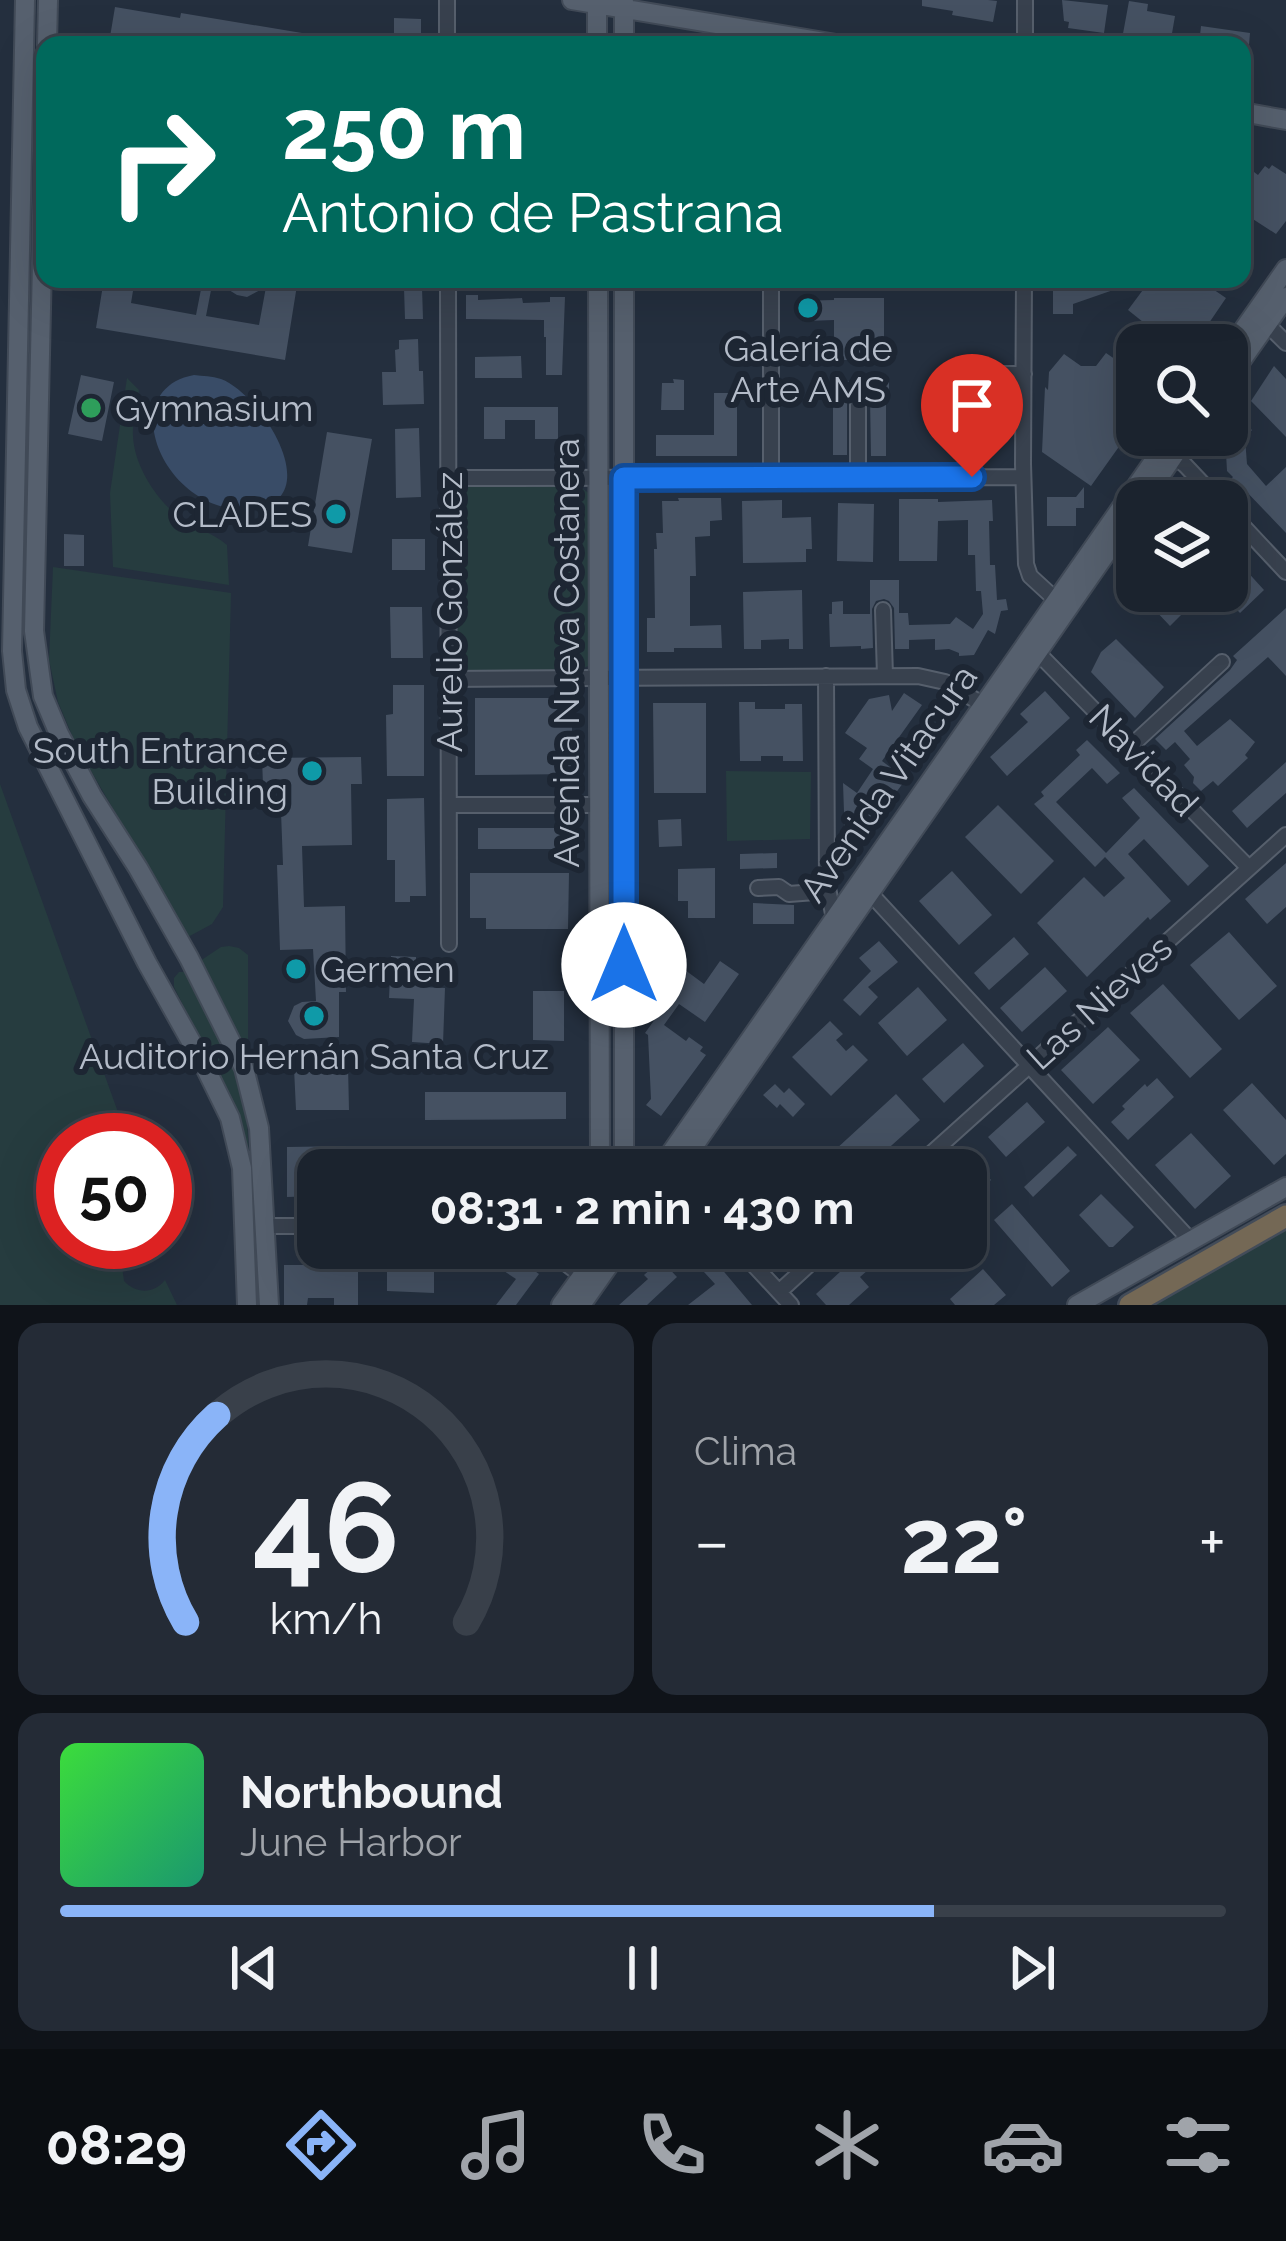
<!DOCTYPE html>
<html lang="es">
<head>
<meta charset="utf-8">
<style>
  body { margin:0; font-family:Raleway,sans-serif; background:#242b36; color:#f1f3f6; height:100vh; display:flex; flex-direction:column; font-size:45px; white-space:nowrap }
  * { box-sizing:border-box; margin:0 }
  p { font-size:39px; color:#a0a4aa }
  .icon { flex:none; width:66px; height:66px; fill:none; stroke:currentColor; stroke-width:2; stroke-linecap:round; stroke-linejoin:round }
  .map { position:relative; height:1305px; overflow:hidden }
  .details { display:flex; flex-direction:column; gap:18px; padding:18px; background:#0f1319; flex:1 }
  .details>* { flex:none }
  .top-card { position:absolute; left:36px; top:36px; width:1215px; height:252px; border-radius:24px; box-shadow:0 12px 48px #0002,0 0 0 3px #39404a; background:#00695c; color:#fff; overflow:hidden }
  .fabs { position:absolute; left:1116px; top:324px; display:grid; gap:24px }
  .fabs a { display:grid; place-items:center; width:132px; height:132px; border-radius:24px; background:#1b232e; box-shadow:0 12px 48px #0002,0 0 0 3px #39404a; font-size:60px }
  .speed { position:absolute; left:36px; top:1113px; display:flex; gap:24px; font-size:60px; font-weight:700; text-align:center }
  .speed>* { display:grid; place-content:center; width:156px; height:156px; border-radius:50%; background:#1b232e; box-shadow:0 12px 48px #0002,0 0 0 3px #39404a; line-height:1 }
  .speed .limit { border:18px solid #d22; background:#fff; color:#111 }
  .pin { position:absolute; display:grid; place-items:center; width:102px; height:102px; color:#fff; margin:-123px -51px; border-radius:50% 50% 50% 0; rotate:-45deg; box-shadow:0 0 12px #0007 }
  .pin .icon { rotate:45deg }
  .me { position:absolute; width:132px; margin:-66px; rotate:0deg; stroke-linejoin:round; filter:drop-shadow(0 0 9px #0008) }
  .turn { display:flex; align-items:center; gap:42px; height:252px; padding:0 48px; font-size:54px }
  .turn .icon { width:156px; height:156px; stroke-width:2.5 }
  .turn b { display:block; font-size:84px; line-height:102px }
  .big { font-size:90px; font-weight:700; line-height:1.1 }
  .details .tile { flex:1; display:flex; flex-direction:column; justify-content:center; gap:18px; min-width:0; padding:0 42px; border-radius:24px; background:#242b36 }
  .details .dial { align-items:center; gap:0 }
  .dial svg { height:312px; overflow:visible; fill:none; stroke:#39404a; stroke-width:7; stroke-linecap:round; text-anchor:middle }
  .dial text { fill:#f1f3f6; stroke:none }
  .song { display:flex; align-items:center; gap:36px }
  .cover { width:144px; height:144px; border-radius:18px; background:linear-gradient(135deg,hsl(120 70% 55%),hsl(160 70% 35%)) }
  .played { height:12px; border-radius:6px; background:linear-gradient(90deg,#8ab4f8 75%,#39404a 75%) }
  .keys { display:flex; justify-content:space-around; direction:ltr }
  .heat { display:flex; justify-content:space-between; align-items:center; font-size:66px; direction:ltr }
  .details .tiles { flex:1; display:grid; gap:18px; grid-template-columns:1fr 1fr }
  .tile:last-child { grid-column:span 2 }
  .trip { position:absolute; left:297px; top:1149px; width:690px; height:120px; border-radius:24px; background:#1b232e; box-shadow:0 12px 48px #0002,0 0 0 3px #39404a; font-weight:700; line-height:120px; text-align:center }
  .dock { display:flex; height:192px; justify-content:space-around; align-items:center; background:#0b0e12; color:#a0a4aa }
  .dock .icon { width:84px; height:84px }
  .dock .current { color:#8ab4f8 }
  .dock b { font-size:54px; color:#f1f3f6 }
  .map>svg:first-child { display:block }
</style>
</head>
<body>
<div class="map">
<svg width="1286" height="1305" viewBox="0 0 1286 1305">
  <rect width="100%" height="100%" fill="#242f3e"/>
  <path fill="#263c3f" d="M127,378L139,390C137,405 132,421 133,436C134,465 156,499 178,516C193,528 212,532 227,545L229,585L113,567L110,493Z
    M467,484H576L590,494L588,666L577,671L458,674L452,668L453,502Z
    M53,567L231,593L223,907L212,924L188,937L77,747L58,702L49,660Z
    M726,771L811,772L810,839L727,841Z
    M0,784L128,1140H63V1242H131L122,1266L124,1281C136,1294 154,1294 165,1280L177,1305H0Z
    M229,946L239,948L248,955V1059L197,963L221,947Z
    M179,972H184L187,977L237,1075L246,1108L259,1305L235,1109L174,987V978Z
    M1286,1230V1305H1155Z"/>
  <path fill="#394c67" d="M194,375C203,376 212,376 221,379C263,395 329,502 251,509C165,517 112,390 194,375Z"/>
  <path fill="#455162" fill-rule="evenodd" d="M922,0H988L997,1L993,22L952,15L953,11L922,6Z
    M1062,0L1108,5L1104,33L1068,28L1069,22L1064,21Z
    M1129,1L1148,4L1147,11L1175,16L1170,45H1147L1122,39Z
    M115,7L180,18L181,13L338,39L337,45H162L110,37Z
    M394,18L421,19V45H404V38H394Z
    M1201,26L1250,33L1249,45H1199Z
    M1242,163L1258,175L1265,166L1269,169L1272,165L1286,174V221L1276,234L1242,212Z
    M104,279H135L131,303L196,315L203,279H298L285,360L96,328ZM213,280L237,295L247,297L266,287L259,325L206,316Z
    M1084,279H1116L1119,288L1073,304V314H1053V282Z
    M1151,279H1198L1226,298L1194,345H1137V414L1120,439L1123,441L1091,486L1042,452L1045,387L1048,390L1049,372L1064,354L1081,366H1096L1106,353L1122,364L1148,326L1128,310Z
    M422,287L423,319H405L404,288Z
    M466,295H478V300L522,298L523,303L550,302V297H565L562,375H546V337H544V320L466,319Z
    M834,298H884V360H834V320L807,321V316H796V301L834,300Z
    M418,339L419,371H423L424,404L383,405L382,372H396L395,350L399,349V340Z
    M521,356L522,378H475V357Z
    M1274,366L1286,379V437L1251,401Z
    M81,375L114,382L102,441L68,434Z
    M673,379L684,380V410H661L662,383H674Z
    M830,381L889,382V398H886V456H871L870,398L859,394L848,397L847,404V455H833V397H829Z
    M714,393H737V456H656V435H714Z
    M484,407H558V439H535V420H505V439H484Z
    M1235,415L1252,430L1245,438L1247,464L1266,486L1286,467V533L1242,487L1239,490L1230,480L1233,477L1227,471L1225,435L1227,424Z
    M419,428L421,497L396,498L395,429Z
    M327,432L372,439L352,553L308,546Z
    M1084,487V508H1076V526H1047V497H1076Z
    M678,498H721L722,520L710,521V536L695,537L696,576H690V626L721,625L722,648H674V652H647V618H655L654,549H657L656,533H663L662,501H679Z
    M899,499H938V502L992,500L993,521H989L990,565H995L997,600L1006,599L1008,610L1001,611L995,634L988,630L974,655L959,656V653L949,649L935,650V639L909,640V649H895L894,608L889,601L884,599L876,601L872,609L873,648L861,649V646L830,647L829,614H832V602L843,601V614H870V580H899V613H908L909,625L950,624L956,617L973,629L983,614L981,591H976L975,555H968V520L938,521L937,561H899Z
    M782,500V518L811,517L812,549H806V562L743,563L742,501Z
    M838,503L874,504L873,562L837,561Z
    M64,534L84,535V566H64Z
    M392,539H425V570H392Z
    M1233,556L1264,590L1240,613L1219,591H1227V562Z
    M802,590L803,649H789V639L761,640V649H744L743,592Z
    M1137,591H1164L1184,612L1170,626Z
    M390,607H422L423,658H391Z
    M1286,608V676L1268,657L1184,731L1197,746L1230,719L1255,742L1245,755L1248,758L1218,786L1213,781L1201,791L1193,783L1194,777L1184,765L1190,759L1175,742L1166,750L1155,739L1230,670L1237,660L1233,656Z
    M1116,639L1164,687L1135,718L1091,672L1101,652Z
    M393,685H424V776H387L386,715L393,714Z
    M1045,691L1070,718L1007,776L990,757L1028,722L1020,714Z
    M904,693L922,705L882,761L906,779L895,794L889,790L855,844L845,841L843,783L857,793L873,769L859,759L867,748L845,733L869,699L889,695L892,711Z
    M475,698H572V774L475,775Z
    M739,702H755V709H785V704H802L803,761H783V756H761V761H740Z
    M653,703H706V793H654Z
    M1087,740L1120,773L1107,784L1092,768L1056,802L1106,853L1140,818L1122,798L1134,788L1209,866L1188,886L1144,839L1128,854L1171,901L1150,920L1148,917L1087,977L1037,923L1084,877L1104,897L1125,878L1105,857L1095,867L1034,804L1044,796L1041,792L1080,755L1076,750Z
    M361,757L362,784H351L352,845L302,846L304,907L345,906L346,992H339V1037L304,1039L296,1035L288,1021L294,1006L302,1002L316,1001L313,949L280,950L277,865H283L280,785H263L262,758Z
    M1286,762V793L1247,828L1232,811Z
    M424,798L426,896H410V902H395V860H387V799Z
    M998,805L1054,861L1021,894L965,837Z
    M681,819L682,846L659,847L658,820Z
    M478,828H568V849H478Z
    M777,853V868L740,869V854Z
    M1286,863V907L1267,924L1245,899Z
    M715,868V918H688V901H678V869Z
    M952,871L992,915L959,945L919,901Z
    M470,873H569L568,929H486V918H470Z
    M753,903L794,905V924H753Z
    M1229,932L1277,986L1239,1020L1190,965Z
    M1014,937L1029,954L989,990L974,973Z
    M879,941L898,962L868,987L878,997L860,1016L843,1000L871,971L859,958Z
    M391,956L416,957V967H422L421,987L445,988L443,1044L412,1042L414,999L389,998Z
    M720,961L739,974L705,1022L679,1004L664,1025L686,1041L689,1037L703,1047L700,1051L706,1055L661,1116L646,1105L651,1099L648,1035L645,1033L666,1004L658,999L681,967L704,984Z
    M1045,967L1067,991L1022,1032L1000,1008Z
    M1163,984L1222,1049L1190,1078L1130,1013Z
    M918,987L947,1020L907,1056L878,1023Z
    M533,991H564V1041L533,1040Z
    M830,1021L843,1034L836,1040L846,1051L853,1045L868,1060L831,1096L792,1057Z
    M1108,1027L1140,1060L1093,1104L1061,1070Z
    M963,1043L984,1066L944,1103L922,1079Z
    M348,1066L349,1110H296L294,1068Z
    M1157,1078L1174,1097L1128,1140L1111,1122L1125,1109L1122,1106L1145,1084L1147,1087Z
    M1252,1083L1286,1120V1154L1274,1165L1223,1110Z
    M775,1084L784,1093L789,1088L805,1104L793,1117L780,1104L777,1108L763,1095Z
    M425,1092H566V1119L425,1120Z
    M896,1094L920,1120L864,1170H853L835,1150Z
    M1027,1102L1045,1122L1006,1157L988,1137Z
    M1191,1133L1231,1176L1195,1209L1155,1165Z
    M349,1146V1170H318V1196L287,1197V1147Z
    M1068,1146L1077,1155L1033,1197L1024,1187Z
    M966,1152L991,1180L971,1198L966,1193V1170H957L966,1162Z
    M1101,1194L1134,1227L1113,1247H1109L1079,1215Z
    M1012,1204L1070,1271L1052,1287L994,1220Z
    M445,1248H495V1265H434V1293L387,1291V1254H445Z
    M682,1248H704L752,1305H688L715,1284Z
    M866,1248H893L860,1277L869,1287L849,1305H826L816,1294Z
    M515,1257L539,1274L516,1305H496L516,1279L504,1271Z
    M661,1260L677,1277L647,1305H619L648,1279L644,1275Z
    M284,1265H358V1305H334V1298H308L307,1305H284Z
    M983,1269L1006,1295L994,1305H955L950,1299Z"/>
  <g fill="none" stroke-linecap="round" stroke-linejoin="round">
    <g stroke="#565f6c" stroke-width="18">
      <path id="minor" d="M447,0V45
        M1025,0V45
        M448,279L449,944
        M771,279V477
        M1024,279L1023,464L1026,564L1030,576L1055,599
        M1267,324L1286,343
        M966,374H1024
        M858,405V477
        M1167,452L1185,465L1219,501
        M449,478L1023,477
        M1227,509L1286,572
        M883,610L885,676
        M1038,653L1249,868
        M826,676L827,883L834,919
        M449,679L918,676L945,682L982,704
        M1131,746L1222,662
        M450,805H599
        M758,888L779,887L789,894L828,891
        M870,893L1191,1241
        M913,1170L1286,835
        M264,1226H318
        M546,1248L582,1276
        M738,1248L791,1305
        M779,1292L827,1248"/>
    </g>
    <g stroke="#414a57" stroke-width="22">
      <path id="major" d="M25,0L12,651L16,690L28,727L147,963L203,1063L230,1118L242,1168L247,1305
        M572,0L842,45
        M597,0V45
        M624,2V45
        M47,45L48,0
        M1242,112L1286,120
        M45,124L34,631L43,696L59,734L92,796L138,868L189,958L244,1068L259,1128L269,1305
        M598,279L600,1170
        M624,279V1170
        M1227,353L1286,269
        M1227,381L1286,297
        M1143,501L1188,435
        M659,1170L1172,435
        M677,1170L1137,509
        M561,1305L602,1248
        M581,1305L621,1248
        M1077,1305L1286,1187"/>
    </g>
    <g stroke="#434c59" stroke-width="26">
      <path id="highway" d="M1130,1305L1286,1216"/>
    </g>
    <use href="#minor" stroke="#38414e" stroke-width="14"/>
    <use href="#major" stroke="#56606e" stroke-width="18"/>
    <use href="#highway" stroke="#746855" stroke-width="21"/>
  </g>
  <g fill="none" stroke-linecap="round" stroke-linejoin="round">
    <g stroke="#114b97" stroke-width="30">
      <path id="route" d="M624,965V478L972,477"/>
    </g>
    <use href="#route" stroke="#1a73e8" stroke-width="21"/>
  </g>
  <g fill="#0f9aa8" stroke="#1d2633" stroke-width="4.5">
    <circle cx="808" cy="308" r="12"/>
    <circle cx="336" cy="514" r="12"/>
    <circle cx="312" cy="771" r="12"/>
    <circle cx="296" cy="969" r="12"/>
    <circle cx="314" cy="1016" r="12"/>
  </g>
  <circle fill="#2e9e5b" stroke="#1d2633" stroke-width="4.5" cx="91" cy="408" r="12"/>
  <g text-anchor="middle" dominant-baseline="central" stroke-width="12" stroke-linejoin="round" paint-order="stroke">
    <g font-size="36" fill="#b4bcc9" stroke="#1d2633">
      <text x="808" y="348">Galería de<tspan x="808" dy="41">Arte AMS</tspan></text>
      <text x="115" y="408" text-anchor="start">Gymnasium</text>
      <text x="312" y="514" text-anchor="end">CLADES</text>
      <text x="288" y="750" text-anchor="end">South Entrance<tspan x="288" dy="41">Building</tspan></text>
      <text x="320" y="969" text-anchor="start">Germen</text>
      <text x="314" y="1056">Auditorio Hernán Santa Cruz</text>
    </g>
    <g font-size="36" fill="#b4bcc9" stroke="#1d2633">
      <text transform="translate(449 612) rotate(-90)">Aurelio González</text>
      <text transform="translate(566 653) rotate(-90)">Avenida Nueva Costanera</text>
      <text transform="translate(1144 760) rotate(46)">Navidad</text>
      <text transform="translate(888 783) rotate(-55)">Avenida Vitacura</text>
      <text transform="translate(1099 1002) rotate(-42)">Las Nieves</text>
    </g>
  </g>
</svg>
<div class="fabs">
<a><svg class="icon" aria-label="search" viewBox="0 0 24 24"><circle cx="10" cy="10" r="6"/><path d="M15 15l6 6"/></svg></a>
<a><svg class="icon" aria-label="layers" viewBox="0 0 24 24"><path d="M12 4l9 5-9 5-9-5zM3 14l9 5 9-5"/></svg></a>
</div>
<div class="speed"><div class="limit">50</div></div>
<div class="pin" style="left:972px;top:477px;background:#d93025"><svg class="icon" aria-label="arrive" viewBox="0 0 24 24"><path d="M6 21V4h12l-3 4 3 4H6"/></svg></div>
<svg class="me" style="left:624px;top:965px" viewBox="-20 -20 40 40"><circle r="19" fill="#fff"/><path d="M0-13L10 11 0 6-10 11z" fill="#1a73e8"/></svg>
<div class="trip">08:31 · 2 min · 430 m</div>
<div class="top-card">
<div class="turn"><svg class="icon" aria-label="right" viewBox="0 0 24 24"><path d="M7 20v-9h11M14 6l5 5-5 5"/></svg><div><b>250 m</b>Antonio de Pastrana</div></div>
</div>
</div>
<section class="details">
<div class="tiles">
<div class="tile dial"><svg viewBox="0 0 100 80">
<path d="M14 69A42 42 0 1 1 86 69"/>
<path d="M14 69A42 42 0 0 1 22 16" stroke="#8ab4f8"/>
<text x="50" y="56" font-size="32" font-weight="700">46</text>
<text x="50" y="72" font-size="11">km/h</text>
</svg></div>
<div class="tile"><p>Clima</p>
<div class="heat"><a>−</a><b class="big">22°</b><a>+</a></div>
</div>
<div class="tile">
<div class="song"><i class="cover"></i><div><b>Northbound</b><p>June Harbor</p></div></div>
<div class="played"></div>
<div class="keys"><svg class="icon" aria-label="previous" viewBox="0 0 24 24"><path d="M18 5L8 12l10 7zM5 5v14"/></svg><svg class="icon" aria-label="pause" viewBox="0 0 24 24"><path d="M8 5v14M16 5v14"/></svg><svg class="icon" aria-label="next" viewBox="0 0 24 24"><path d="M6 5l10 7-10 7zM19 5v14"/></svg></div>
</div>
</div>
</section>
<nav class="dock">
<b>08:29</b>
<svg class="icon current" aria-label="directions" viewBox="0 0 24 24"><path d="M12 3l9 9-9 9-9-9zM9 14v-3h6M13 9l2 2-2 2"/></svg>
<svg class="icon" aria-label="music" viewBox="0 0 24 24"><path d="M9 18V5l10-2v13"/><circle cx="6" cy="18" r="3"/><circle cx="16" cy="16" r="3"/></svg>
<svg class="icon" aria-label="phone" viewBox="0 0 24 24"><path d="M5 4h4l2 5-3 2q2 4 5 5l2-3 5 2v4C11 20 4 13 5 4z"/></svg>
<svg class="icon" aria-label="climate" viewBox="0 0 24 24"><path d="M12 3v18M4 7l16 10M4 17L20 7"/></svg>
<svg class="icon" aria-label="car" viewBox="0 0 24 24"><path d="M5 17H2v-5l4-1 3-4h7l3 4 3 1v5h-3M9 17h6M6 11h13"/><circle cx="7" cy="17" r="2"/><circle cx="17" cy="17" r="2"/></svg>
<svg class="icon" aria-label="filters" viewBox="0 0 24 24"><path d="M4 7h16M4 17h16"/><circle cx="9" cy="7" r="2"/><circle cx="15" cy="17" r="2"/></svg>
</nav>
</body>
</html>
